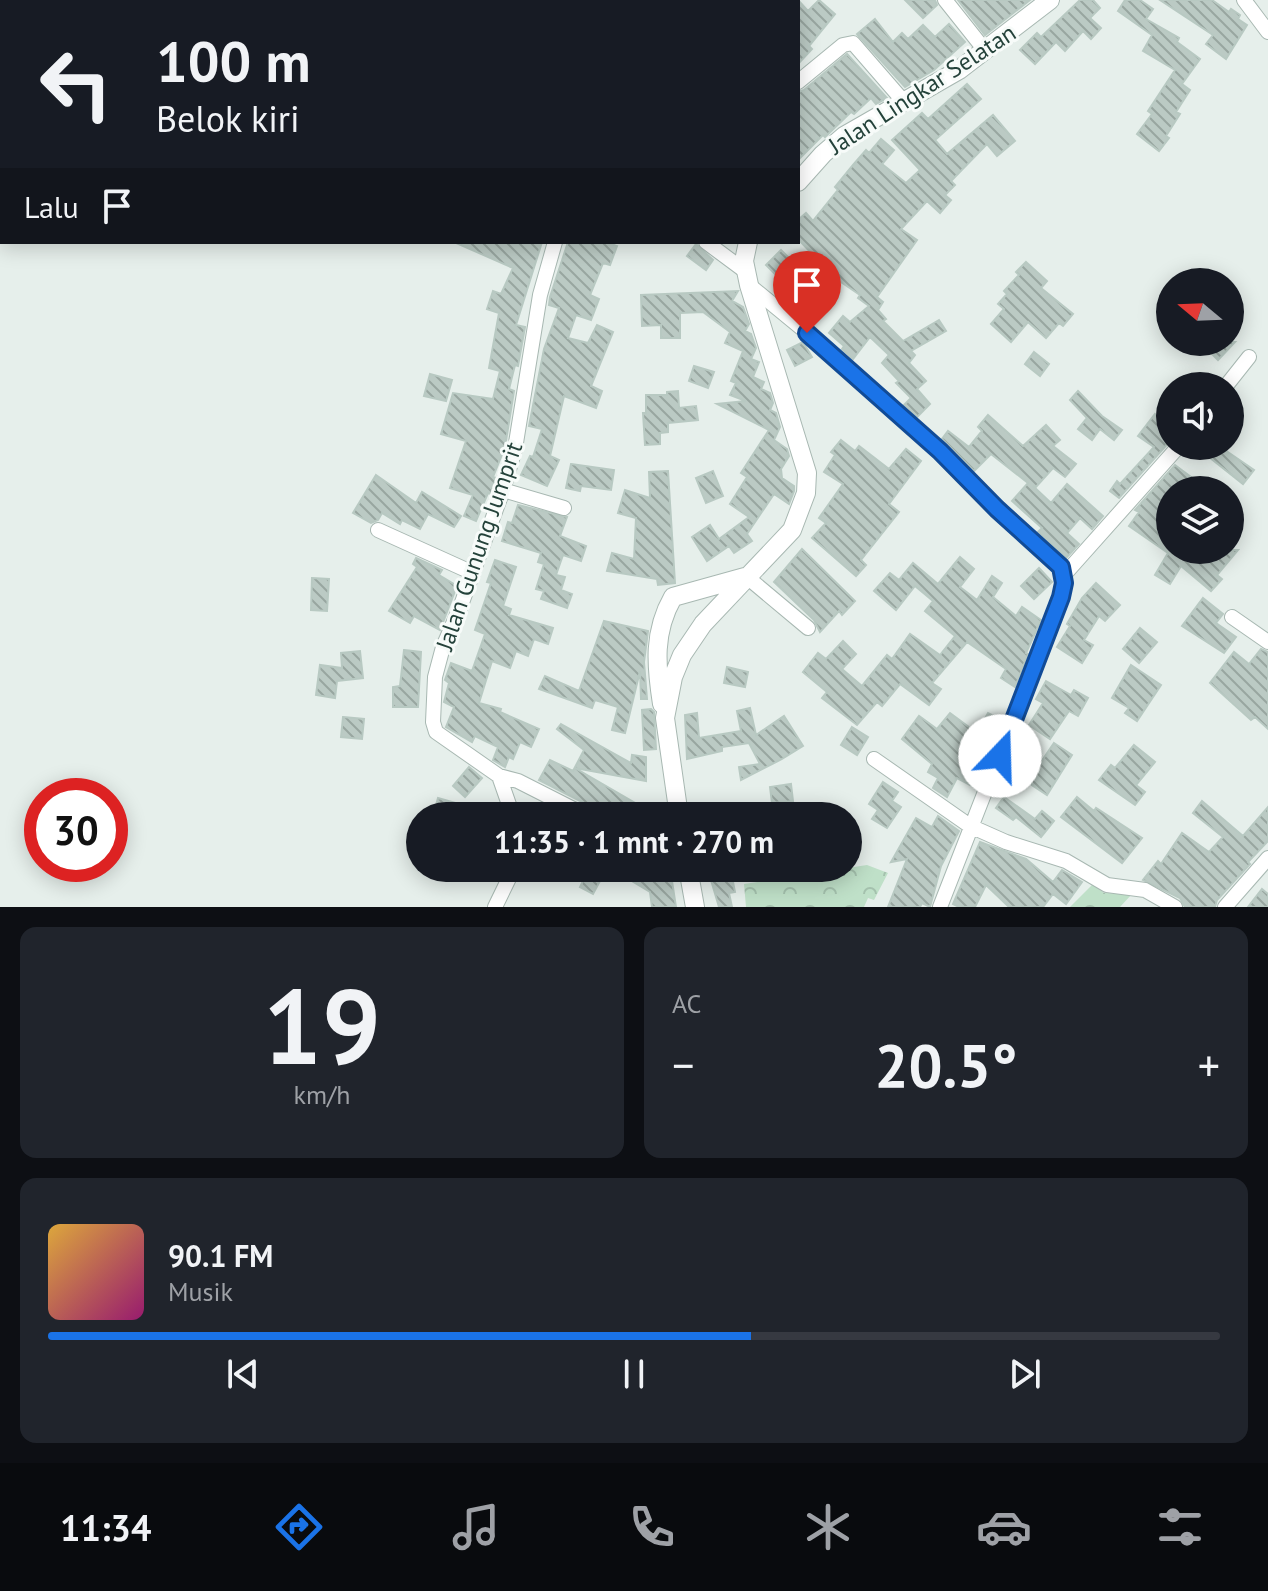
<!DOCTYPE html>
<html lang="id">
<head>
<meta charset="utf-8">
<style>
  body { margin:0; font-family:"PT Sans",sans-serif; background:#20242c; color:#f1f3f6; height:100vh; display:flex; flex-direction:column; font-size:30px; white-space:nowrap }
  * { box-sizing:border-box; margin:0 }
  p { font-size:26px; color:#9ea1a6 }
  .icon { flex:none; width:44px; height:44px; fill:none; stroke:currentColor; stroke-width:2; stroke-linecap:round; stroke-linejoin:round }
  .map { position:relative; height:907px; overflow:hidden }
  .panel { display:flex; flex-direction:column; gap:20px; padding:20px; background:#0d0f14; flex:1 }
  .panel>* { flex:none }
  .guide { position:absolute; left:0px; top:0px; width:800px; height:244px; box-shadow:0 4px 20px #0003; background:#171b24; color:#f1f3f6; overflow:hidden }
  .needle { width:52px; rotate:289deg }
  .buttons { position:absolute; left:1156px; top:268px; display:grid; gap:16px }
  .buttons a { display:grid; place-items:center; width:88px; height:88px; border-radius:50%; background:#171b24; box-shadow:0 4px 20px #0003; font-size:40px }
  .speed { position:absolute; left:24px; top:778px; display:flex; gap:16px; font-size:40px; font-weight:700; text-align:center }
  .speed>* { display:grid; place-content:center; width:104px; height:104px; border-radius:50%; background:#171b24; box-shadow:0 4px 20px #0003; line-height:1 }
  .speed .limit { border:12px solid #d22; background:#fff; color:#111 }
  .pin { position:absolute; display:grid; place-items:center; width:68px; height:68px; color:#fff; margin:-82px -34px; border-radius:50% 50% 50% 0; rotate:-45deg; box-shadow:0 0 8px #0007 }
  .pin .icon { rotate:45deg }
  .me { position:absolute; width:88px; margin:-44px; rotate:21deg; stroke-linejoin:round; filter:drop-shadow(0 0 6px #0008) }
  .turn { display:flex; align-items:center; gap:28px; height:168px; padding:0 24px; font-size:36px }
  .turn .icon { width:104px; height:104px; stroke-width:2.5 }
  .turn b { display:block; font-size:56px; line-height:68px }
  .then { display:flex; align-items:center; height:76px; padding:0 24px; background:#0003; gap:16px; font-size:30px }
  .big { font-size:60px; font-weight:700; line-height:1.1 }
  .panel .tile { flex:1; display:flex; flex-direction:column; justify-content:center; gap:12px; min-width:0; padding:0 28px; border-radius:16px; background:#20242c }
  .panel .dial { align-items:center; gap:0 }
  .dial b { font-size:104px; line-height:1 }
  .song { display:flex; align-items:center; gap:24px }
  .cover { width:96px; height:96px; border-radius:12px; background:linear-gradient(135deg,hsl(40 70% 55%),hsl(320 70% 35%)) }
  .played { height:8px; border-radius:4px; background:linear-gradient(90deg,#1a73e8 60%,#363941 60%) }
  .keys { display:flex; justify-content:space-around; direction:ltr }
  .heat { display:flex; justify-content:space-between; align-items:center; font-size:44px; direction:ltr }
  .panel .tiles { flex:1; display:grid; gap:20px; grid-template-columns:1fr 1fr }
  .tile:last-child { grid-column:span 2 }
  .trip { position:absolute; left:406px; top:802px; width:456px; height:80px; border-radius:40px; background:#171b24; box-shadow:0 4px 20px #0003; font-weight:700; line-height:80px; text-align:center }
  .menu { display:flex; height:128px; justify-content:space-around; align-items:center; background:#090b0e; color:#9ea1a6 }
  .menu .icon { width:56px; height:56px }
  .menu .active { color:#1a73e8 }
  .menu b { font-size:36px; color:#f1f3f6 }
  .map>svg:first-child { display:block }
</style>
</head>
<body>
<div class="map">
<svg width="1268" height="907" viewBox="0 0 1268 907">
  <defs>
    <pattern id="forest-crowns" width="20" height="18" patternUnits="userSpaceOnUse" patternTransform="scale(2)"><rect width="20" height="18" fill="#bfe0c8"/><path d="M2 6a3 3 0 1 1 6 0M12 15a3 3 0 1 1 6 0" fill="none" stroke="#a4c1ad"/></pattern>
    <pattern id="building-back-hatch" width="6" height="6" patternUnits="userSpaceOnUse" patternTransform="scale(2)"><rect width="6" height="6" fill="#bbcac4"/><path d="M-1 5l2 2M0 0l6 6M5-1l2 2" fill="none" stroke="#98a6a0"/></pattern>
  </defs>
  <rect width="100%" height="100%" fill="#e6efeb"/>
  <path fill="url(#forest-crowns)" d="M867,865L888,873L874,900L868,898L864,907H746L744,884Z
    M1093,884L1104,893L1132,894L1120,907H1070Z"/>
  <path fill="url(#building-back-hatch)" stroke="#b8c9c2" stroke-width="2" d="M798,0L808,11L819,0L835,14L809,46L812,49L798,64Z
    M905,0H935L937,5L923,18Z
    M958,0H1030L985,35Z
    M1080,0H1093L1100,8L1090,18L1101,28L1091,39L1083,31L1065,51L1056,42L1035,64L1020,50L1037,33L1041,37Z
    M1125,0H1140L1153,9L1146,19L1179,38L1177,42L1200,59L1182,84L1190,90L1176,112L1180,114L1166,136L1169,138L1159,151L1137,134L1152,114L1148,111L1175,70L1143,51L1152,35L1118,11Z
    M1160,0H1212L1229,12L1231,9L1240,15L1238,19L1247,25L1226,59L1206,44L1213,35Z
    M875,19L893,42L902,33L908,39L923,25L935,37L949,24L965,42L934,70L905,87L857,34Z
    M847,54L887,98L876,104L871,98L854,114L851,112L825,137L823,135L798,160V92L804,90Z
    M967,84L981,99L935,140L947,154L993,115L1015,141L997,156L987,144L951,181L955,185L945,195L951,200L940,213L927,201L901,229L917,240L877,297L883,302L878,310L886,319L883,321L903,341L939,320L946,331L911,351L915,355L909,363L926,381L917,389L930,404L917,417L904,405L911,398L896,383L899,381L882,363L889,355L870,337L853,359L842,349L844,346L829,333L843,316L850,322L869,306L858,298L860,295L835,278L798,239V220L806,213L813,221L838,190L835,187L853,165L866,150L869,153L881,139L894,150L882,164L906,183L920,170L892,140L922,113L928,119Z
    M454,242H542L516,325L525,327L518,366L515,365L509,389L514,391L505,447L493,477L496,478L491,494L488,493L476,521L464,516L473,495L450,488L466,441L441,434L453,393L493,399L500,371L489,368L499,313L487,309L493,291L501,294L513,268Z
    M568,242H606L617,246L610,265L603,263L590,295L599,299L591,320L576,315L568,338L588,343L597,325L613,332L591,386L602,391L596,408L564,396L550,456L559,460L547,486L521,475L530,456L533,457L542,429L529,426L544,349L559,308L549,305L550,297Z
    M696,244L713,260L706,270L687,256Z
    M781,250L810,279L793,298L775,282L779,278L766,265Z
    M1026,262L1047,281L1041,288L1073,314L1063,326L1059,323L1046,338L1028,322L1011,342L991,324L1004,309L998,304L1007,294L1004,291L1019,275L1016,272Z
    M738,291L732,301L743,307L749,324L745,331L751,334L756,348L751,359L759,362L753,377L764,382L761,389L770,393L773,403L770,410L776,413L780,427L774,440L787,449L789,456L781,469L782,478L794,486V491L789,504L774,494L747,534L752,541L734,553L729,546L707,561L692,537L710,525L719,539L749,517L730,504L747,477L741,473L769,430L717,404L746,401L730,395L736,383L731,381L743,351L725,343L730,332L703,312L680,313V338H661V325L642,326L641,295Z
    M803,342L812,357L795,366L787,350Z
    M1200,342H1235L1218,360Z
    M1034,352L1049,364L1040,376L1025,364Z
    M694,366L714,372L708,388L689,381Z
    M430,374L452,380L446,401L424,396Z
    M678,391L679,408L696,406L698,420L668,423V432L660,433V444L645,445L643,413H646V395H667V392Z
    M1078,391L1102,416L1122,430L1114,440L1100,429L1092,440L1078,429L1087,418L1070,400Z
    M1155,414L1170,426V441L1119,498L1110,491L1117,481L1120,484L1154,447L1138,436Z
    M988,415L1023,446L1046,425L1060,440L1053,446L1076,464L1065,477L1053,468L1035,488L1033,486L1051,503L1067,484L1103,516L1092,529L1080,518L1067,533L1079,544L1066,558L1038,532L1042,528L1012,501L1028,483L991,454L974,471L942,439L948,431L969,447L982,431L978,427Z
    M841,440L855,451L859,446L889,469L906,449L921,461L889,504L899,512L861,560L866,565L856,576L812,538L826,523L819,518L843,484L824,472L835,455L831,452Z
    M1210,446H1219L1254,470L1243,484L1204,453Z
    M571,464L614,470L611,490L581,486L580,491L566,488Z
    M1175,465L1195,480L1188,490H1170V550H1195L1206,559L1213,550H1238L1217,575L1222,579L1211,591L1181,566L1170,584L1155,575L1168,553L1129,526L1139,512L1135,510Z
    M668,471L675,583L658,585L657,579L607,571L612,553L634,559L636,518L618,513L625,490L650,498L649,472Z
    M713,471L723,496L706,503L696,478Z
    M376,475L416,503L422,492L461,516L454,527L428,514L420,529L402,520L400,524L382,513L378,520L371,523L353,513Z
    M518,505L567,517L560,536L586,546L581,561L563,555L556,575L565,577L561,590L572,594L567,608L541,599L544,591L536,589L544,564L538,562L541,553L502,541L508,522L512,523Z
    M802,549L855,601L842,615L839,611L820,632L814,620L774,582Z
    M960,557L974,569L960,587L977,600L992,576L1002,583L993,597L1016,616L1022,607L1041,620L1026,653L1028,654L1015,687L1001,678L1006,669L967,642L932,683L941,689L929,705L900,684L882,706L877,702L857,725L822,698L827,692L803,672L818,653L826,659L843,641L856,654L842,669L862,686L887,655L892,659L910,634L940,655L955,636L925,611L933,601L915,586L896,610L874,591L890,573L899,580L913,563L938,584Z
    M416,558L442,570L439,575L457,586L440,630L414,616L410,623L389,611L417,567L413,564Z
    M495,560L516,567L503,606L511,609L509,615L553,628L548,644L534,639L528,656L516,651L510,668L492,661L479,703L501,709L500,712L539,729L531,747L520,742L513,759L509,757L505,767L493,760L498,747L475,736L472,742L446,727L454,707L444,702L449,683L445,680L451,663L472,671L485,634L475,630L491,583L487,582Z
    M1039,568L1052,582L1034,599L1021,586Z
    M312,578L329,579L327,611L311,610Z
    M1096,583L1120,605L1105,621L1099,616L1084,640L1093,645L1082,663L1057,647L1070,626L1067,624L1082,598Z
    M1203,598L1223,614L1216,623L1236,637L1224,653L1182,626Z
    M604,621L648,631L644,662L647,699H641L640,671L625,733L612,730L618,707L595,700L592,708L539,689L545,676L579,691Z
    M1140,628L1157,642L1139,663L1123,649Z
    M1261,649L1268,652V729L1255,717L1251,720L1210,683L1234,652L1249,664Z
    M404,650L421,652L418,707H393V687L400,686Z
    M360,651L363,678L337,681L335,698L316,695L320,665L342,668L341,653Z
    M1131,665L1161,685L1137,721L1125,713L1129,708L1112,698Z
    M727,667L748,672L745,687L724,683Z
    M1046,681L1071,695L1074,690L1088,698L1078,716L1069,711L1050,739L1029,725L1043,703L1036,699Z
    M750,708L756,735L784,716L803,746L782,759L741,780L739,767L760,764L749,743L722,747V751L687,759L685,715L697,713L699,738L741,731L737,711Z
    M651,709L654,712L656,749L644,750L642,710Z
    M950,713L977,733L988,713L1002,720L976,788L957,778L947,797L933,788L938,778L928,772L932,764L902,739L919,716L937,729Z
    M343,717L364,719L362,739L341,737Z
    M561,724L631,763L632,755L646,757V781L575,768L635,803L628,816H597L592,807L539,780L550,760L573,771L584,750L557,729Z
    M852,727L868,737L857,755L841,745Z
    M1054,743L1072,755L1047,795L1024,780L1023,782L1004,771L1012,750L1039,765Z
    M1134,745L1155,762L1136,785L1145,792L1135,805L1099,780L1111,765L1115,768Z
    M469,767L482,778L465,797L453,786Z
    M883,782L898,792L892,801L901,807L887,828L872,819L878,810L869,804Z
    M791,784L793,801L772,803L770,787Z
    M1004,797L1035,819L1042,811L1054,821L1041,837L1016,817L1013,820L996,808Z
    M1077,797L1094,811L1096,808L1142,838L1122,863L1061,817Z
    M438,798L459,804L456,807L476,811V816H433Z
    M1202,801L1243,836L1268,807V841L1248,862L1250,864L1217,900L1215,907H1185L1180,898L1143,880L1158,861L1161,864L1182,833L1209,852L1223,837L1193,813Z
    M938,816L959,831L941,866L930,907L922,903L920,907H888L907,859L891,862L916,818L932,827Z
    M980,842L1026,859L1053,882L1062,870L1082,882L1066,904L1053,894L1043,907H1009L986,885L975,907H959L953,904Z
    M574,868H607L593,894L580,887L586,875Z
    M630,868H670L676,907H652L650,892L625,877Z
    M732,877L735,892L729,893L732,907H719L711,880Z
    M1262,889L1268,894V907H1248Z"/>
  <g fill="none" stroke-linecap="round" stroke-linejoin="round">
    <g stroke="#a8b8b2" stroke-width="16">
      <path id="minor" d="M301,0L304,2
        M945,0L984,49
        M1244,0L1268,32
        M798,82L843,45L853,43L905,103
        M706,242L745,271
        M749,285L827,349L940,451L997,509L1061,567L1064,583L1061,597L940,907
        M1226,386L1249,357
        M503,490L564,508
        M378,530L473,573
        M1064,575L1179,446
        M747,577L808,628
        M1232,617L1268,642
        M874,759L970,826L1006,842L1066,861L1107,885L1145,890L1175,907
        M499,776L518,781L587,816
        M513,816L499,776L436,732L433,722L435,677L443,647L460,608L503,490L515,449L540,295L555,242
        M495,907L514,868
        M1225,907L1268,858"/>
    </g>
    <g stroke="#a8b8b2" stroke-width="20">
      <path id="tertiary" d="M798,182L823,154L844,136L959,70L1050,0
        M662,704C656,665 653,632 673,597L745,577
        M679,816L665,718L673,677L682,655L703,624L792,530L806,493L807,473L749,285L744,261L748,242
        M688,868L695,907"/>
    </g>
    <use href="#minor" stroke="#fff" stroke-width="14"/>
    <use href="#tertiary" stroke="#fff" stroke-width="18"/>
  </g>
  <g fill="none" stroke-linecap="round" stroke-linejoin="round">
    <g stroke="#114b97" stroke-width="20">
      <path id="route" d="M807,333L940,451L997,509L1061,567L1064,583L1061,597L1000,756"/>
    </g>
    <use href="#route" stroke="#1a73e8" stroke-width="14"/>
  </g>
  <g text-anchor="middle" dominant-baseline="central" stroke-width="6" stroke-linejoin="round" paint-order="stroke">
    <g font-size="24" fill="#24423a" stroke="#f7fbf9">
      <text transform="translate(922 89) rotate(-33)">Jalan Lingkar Selatan</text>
      <text transform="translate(479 546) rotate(-71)">Jalan Gunung Jumprit</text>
    </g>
  </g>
</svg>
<div class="buttons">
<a><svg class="needle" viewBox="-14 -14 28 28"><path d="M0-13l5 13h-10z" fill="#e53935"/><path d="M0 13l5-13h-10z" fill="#9ea1a6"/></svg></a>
<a><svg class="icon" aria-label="sound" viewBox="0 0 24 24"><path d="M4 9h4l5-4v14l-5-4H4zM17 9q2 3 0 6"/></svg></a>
<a><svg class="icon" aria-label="layers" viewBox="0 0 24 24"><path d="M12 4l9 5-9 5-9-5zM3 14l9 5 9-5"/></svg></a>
</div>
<div class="speed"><div class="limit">30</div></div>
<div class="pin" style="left:807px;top:333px;background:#d93025"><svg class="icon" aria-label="arrive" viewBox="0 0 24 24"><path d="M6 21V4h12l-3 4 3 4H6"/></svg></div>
<svg class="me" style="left:1000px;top:756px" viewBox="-20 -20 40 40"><circle r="19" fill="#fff"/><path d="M0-13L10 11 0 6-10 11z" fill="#1a73e8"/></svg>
<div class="trip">11:35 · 1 mnt · 270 m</div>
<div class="guide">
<div class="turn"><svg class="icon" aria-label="left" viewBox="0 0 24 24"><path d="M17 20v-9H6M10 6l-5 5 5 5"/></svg><div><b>100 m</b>Belok kiri</div></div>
<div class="then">Lalu<svg class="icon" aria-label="arrive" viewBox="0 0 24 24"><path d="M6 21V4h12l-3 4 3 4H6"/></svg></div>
</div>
</div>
<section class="panel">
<div class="tiles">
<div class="tile dial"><b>19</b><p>km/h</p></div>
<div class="tile"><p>AC</p>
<div class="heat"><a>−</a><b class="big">20.5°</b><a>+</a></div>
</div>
<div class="tile">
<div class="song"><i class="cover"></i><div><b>90.1 FM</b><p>Musik</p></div></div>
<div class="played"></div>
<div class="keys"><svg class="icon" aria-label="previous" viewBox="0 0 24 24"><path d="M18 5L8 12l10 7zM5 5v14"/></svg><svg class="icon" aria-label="pause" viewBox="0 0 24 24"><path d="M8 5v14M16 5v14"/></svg><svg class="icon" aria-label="next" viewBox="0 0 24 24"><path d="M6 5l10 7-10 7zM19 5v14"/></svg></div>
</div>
</div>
</section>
<nav class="menu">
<b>11:34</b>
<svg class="icon active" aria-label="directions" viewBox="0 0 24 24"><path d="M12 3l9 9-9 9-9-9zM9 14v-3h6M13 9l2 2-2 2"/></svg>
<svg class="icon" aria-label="music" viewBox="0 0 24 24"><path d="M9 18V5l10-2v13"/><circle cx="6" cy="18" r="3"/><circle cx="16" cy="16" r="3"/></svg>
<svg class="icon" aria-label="phone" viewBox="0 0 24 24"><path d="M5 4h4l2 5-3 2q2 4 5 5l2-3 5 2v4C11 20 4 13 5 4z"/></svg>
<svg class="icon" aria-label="climate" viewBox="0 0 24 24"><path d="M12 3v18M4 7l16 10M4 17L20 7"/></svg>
<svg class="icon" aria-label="car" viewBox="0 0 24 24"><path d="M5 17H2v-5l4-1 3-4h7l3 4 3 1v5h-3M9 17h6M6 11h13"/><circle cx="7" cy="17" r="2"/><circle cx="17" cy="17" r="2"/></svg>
<svg class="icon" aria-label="filters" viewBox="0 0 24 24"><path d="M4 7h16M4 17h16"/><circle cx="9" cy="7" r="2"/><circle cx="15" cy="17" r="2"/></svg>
</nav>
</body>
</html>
